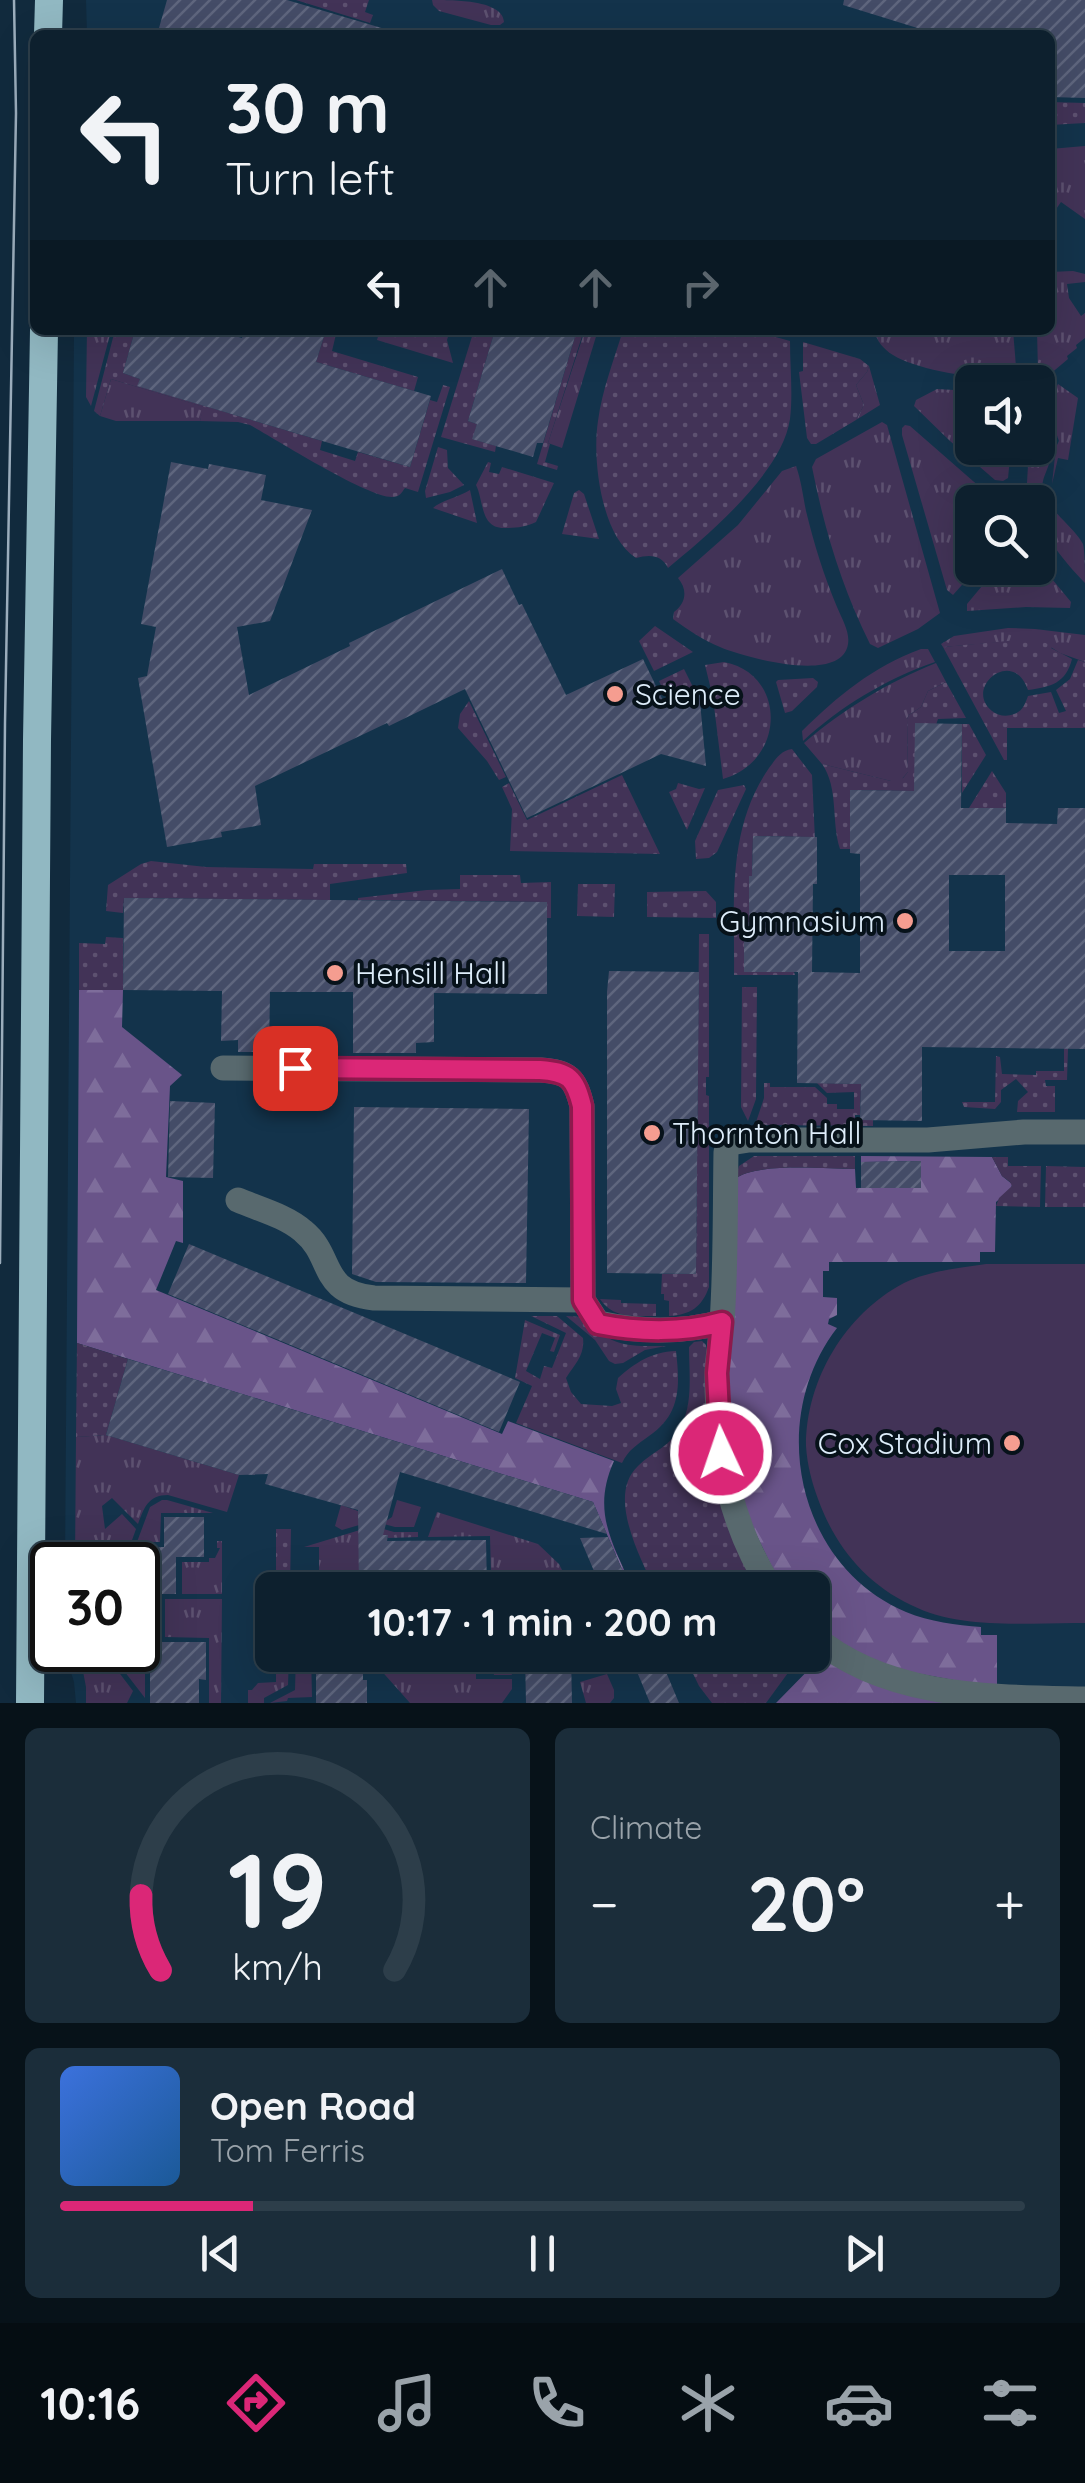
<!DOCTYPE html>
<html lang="en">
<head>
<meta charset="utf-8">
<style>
  body { margin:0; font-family:Quicksand,sans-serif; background:#1b2d3a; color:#f1f3f6; height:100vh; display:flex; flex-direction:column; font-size:38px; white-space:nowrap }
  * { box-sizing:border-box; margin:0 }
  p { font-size:32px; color:#9aa3aa }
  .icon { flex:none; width:55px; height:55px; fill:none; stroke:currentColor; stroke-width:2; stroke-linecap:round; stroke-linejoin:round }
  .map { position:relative; height:1703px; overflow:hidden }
  .panel { display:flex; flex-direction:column; gap:25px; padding:25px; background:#071219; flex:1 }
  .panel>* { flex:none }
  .hud { position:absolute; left:30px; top:30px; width:1025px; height:305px; border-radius:15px; box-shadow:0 10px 40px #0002,0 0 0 2px #2d3e4a; background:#0d202e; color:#f1f3f6; overflow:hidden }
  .buttons { position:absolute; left:955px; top:365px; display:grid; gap:20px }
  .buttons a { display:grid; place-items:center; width:100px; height:100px; border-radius:15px; background:#0d202e; box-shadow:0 10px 40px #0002,0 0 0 2px #2d3e4a; font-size:50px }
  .speed { position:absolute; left:30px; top:1542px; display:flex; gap:20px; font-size:50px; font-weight:700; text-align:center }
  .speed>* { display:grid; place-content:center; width:130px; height:130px; border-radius:50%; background:#0d202e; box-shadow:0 10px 40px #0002,0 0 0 2px #2d3e4a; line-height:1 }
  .speed .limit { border:5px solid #111; border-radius:15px; background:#fff; color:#111 }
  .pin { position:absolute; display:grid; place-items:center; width:85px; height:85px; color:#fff; margin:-42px; border-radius:20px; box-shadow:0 5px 15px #0006 }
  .me { position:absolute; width:110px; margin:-55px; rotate:357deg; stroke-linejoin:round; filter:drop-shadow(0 0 8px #0008) }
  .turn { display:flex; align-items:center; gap:35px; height:210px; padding:0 30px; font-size:45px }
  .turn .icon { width:130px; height:130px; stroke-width:2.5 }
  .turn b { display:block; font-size:70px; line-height:85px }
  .lanes { display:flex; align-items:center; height:95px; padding:0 30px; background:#0003; justify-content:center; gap:50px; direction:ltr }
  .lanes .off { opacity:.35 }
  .big { font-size:75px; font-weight:800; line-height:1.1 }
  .panel .card { flex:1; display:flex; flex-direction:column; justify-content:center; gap:15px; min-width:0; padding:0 35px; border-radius:15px; background:#1b2d3a }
  .panel .dial { align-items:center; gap:0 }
  .dial svg { height:260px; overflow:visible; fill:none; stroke:#2d3e4a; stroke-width:7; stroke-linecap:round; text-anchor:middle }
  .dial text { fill:#f1f3f6; stroke:none }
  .song { display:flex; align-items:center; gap:30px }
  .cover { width:120px; height:120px; border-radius:15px; background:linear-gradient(135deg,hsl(220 70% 55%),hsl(210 70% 35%)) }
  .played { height:10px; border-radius:5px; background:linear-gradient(90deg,#db2777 20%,#2d3e4a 20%) }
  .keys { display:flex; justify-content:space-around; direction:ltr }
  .heat { display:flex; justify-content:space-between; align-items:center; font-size:55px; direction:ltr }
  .panel .tiles { flex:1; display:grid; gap:25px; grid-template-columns:1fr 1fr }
  .card:last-child { grid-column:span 2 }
  .trip { position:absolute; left:255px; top:1572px; width:575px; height:100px; border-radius:15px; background:#0d202e; box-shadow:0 10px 40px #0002,0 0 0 2px #2d3e4a; font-weight:800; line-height:100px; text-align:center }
  .tab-bar { display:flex; height:160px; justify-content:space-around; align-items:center; background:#050d12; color:#9aa3aa }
  .tab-bar .icon { width:70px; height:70px }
  .tab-bar .current { color:#db2777 }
  .tab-bar b { font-size:45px; color:#f1f3f6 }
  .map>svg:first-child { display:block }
</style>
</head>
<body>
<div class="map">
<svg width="1085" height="1703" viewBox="0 0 1085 1703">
  <defs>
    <pattern id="grass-tufts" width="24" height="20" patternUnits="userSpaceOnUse" patternTransform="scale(2.5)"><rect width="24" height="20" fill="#423357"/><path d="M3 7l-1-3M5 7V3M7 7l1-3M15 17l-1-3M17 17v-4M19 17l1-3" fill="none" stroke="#5d5170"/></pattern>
    <pattern id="forest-firs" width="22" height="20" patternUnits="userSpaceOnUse" patternTransform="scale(2.5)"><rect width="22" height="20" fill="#695489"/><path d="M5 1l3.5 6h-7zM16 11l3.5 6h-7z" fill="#7e6d9b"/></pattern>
    <pattern id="garden-dots" width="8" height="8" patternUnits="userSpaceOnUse" patternTransform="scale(2.5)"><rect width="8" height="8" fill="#423357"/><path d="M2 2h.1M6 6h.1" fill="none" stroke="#5d5170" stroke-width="1.8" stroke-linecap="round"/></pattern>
    <pattern id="building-hatch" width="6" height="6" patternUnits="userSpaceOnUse" patternTransform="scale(2.5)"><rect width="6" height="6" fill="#444c67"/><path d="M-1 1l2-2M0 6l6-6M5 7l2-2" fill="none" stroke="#5f667e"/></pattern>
  </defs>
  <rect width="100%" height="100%" fill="#112a3d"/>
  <path fill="#13334b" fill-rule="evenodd" d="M86,0H1085V1703H76L74,1682L64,1650H138V1565H65L74,330H1050V35H87ZM972,382H1038V448H972ZM972,502H1038V568H972ZM272,1590H812V1655H272Z"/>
  <path fill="url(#grass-tufts)" d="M432,0C454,0 503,0 504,22L500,25H491L439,11L433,5Z
    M1085,146V219L1061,202L1054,212L1050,208V149Z
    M1073,271L1085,274V282L1067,284L1069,298L1081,316L1085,313V338L1076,345L1077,348L1067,356L1068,359L1049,375L1042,376L1038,371L1037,330H1050V272Z
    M87,330L111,331L91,406L86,397Z
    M585,330H598L562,448L548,443Z
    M874,330H1013L1016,367L1010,377C982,381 917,370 893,355C883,349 877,341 874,330Z
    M869,366L880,405L856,420L864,405L856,385L867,372Z
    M111,379L204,407L200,421H116L100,416Z
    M1058,384L1078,398L1068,460L1058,458L1052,484L1056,447L1059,441C1052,421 1047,404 1058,384Z
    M937,389L972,391V448H1011L1008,478L1003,481L995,480L950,441L914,406L916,400Z
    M882,422L887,425L940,613L918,629L878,648L870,644C842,588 824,528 812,467L816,459Z
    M905,425L910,426L997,502H972V568H977L953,595L947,590L902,435V428Z
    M1038,431L1046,435C1061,463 1036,475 1044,494C1052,514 1073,526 1083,544C1085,552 1085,572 1085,583C1065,562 1038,532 1038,502H1031L1027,483L1029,448H1038Z
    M796,466C801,480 803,496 806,511C814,544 824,576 837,607C842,619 850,632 848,644C842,685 743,657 720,647C703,640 688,630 673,619L674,612C686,603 688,590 678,578L738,525L782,471Z
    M1038,562L1071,602L1070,608L1026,607L967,611V604L997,568H1038Z
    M1008,628L1035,629L1085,635V662L1060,653L1038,639L943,647L941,644L954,636Z
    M921,649H928L935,662C886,679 841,706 803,741L802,731C838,696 872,667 921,649Z
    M936,663L946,682L928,691L921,707L909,715L907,719L908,772L900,781H891L822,764L804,743C845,708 887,683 936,663Z
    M106,1435L239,1475L227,1512L168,1495C148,1495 144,1508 138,1524L112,1498L102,1506L105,1529L122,1514L136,1529L123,1565H75L76,1437Z
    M162,1500H167L213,1513H161L160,1542H137L150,1507Z
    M397,1500L421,1507L414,1527H395L373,1521L342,1530L335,1526L341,1505L386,1521L392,1517Z
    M437,1512L538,1544L559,1564L572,1590H530L529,1573L491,1574L490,1536L428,1537Z
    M373,1526L394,1532H418V1537L388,1538L387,1535L356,1576H319V1547H304Z
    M217,1541H222V1594H182V1562H209V1558H215L220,1548H217Z
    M165,1599H222L221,1703H209V1638L165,1637Z
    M79,1650H105V1654L133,1691L127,1703H86V1687Z
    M111,1654L145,1655V1698Z
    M276,1655H289L288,1685L264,1698V1703H248V1690H252L258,1683L276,1682Z
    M296,1655H311L312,1697L288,1698L287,1701L270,1703L295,1690Z
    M370,1655H503L512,1675H494L492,1662L480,1655L476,1660V1679H512V1689L502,1703H410L370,1658Z
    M607,1674L614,1690V1698L610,1703H586L580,1682Z"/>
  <path fill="url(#forest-firs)" d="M79,990H123L122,1027L182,1075L170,1086L166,1177L183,1181V1243L176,1241L156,1290L502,1434L508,1421L614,1461C591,1512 613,1543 633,1590H631L593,1502L77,1343Z
    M861,1156L992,1157L1002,1176L1012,1184L1011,1189L996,1202L995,1252H980V1262H829V1271H823V1297L837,1298V1315L829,1319L828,1324L837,1328C766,1420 797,1566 906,1612C930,1622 956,1625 981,1627V1635H997V1688L883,1667L822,1631L813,1622L812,1590H783L736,1492L725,1354L735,1179C755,1162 827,1169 855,1169L856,1188L921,1187L920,1161L861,1162Z
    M824,1654L957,1703H776Z"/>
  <path fill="url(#garden-dots)" d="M296,0H369L365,12L373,15L370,23Z
    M1050,102L1085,103V123L1050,125Z
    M115,330H135L123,373L140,379L138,386L322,441L320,450L355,461L358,452L410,467L430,400L437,402L443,385L450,387L418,492L405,488C401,493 401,496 393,497C370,499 275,439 250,425L238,422L200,421L203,407L111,379L100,416L94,411Z
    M326,330H337L332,351L418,377L414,391L316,362Z
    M380,330H450L447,340L453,363L377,340Z
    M474,330H495L468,421L477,424L473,439L496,446L495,452L441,437Z
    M577,330H584L548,443L550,444L545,462L558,466L557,470L537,464Z
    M623,330H750L790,341C790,367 793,394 790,419C782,473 708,535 668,568C662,555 650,554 636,558C601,536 592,459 598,421C602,390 614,360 623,330Z
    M803,342L860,359L869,366L867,372L856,385L864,405L856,420L816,444H811L807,438L799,372L803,371Z
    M438,447L447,450L448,468L464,485L450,492L426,498L425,491Z
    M488,462L491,463L489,472L499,474L502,467L554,483L536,522C526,527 516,528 504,528C480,528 484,501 476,485Z
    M470,490L477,523L433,508C440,501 459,497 470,490Z
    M579,490L584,494L599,539L562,534L574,493Z
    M655,626L693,652L654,671L639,641Z
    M1038,638L1052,647L1051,648L1072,659C1066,683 1051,687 1028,690C1013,646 963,688 992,711C998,716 1007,717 1014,714C1023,711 1025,704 1028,696L1051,692L1059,713L1066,711L1056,690L1070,679L1078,660L1085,662V728H1007V760H1004L943,647Z
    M724,662C787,674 786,761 723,779L713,698L705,665Z
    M684,669L694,689L668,701L659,681Z
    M813,678L818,682L817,687L792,711L785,713L776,682L778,680Z
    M946,682L966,718L938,719L914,791L850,790V849H840C831,822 839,788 822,764L891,781L903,778L908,772L907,719L909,715L921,707L928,691Z
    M469,701L506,777L499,780L487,761L458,728L460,714Z
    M962,724H969L986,755L962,793Z
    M792,749L812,775L815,840L812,837L753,836L752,876H749L752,923L745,972H794L795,975H734C735,904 726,830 769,768C776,759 780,751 792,749Z
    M992,771L1006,793V808H969Z
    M622,775L660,854L510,851L512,809L502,787L509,783L527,820Z
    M678,783L699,789L705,788L687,830L669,792L676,789Z
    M744,785L746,789L717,852L709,858L696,859L695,841L718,790Z
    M151,861L206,867L313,869L314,864H406L407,873L330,884V900L124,898L123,913L106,911L108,885L141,864Z
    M460,875H520L521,883L551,882V918H547V902L358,900V898L427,890L460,889Z
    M578,884H615L614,917L577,916Z
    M706,891L716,902V918L647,917V892Z
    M699,934H709V1077H706V1095L709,1096V1287C702,1307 690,1315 669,1316V1301L664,1300V1294H661L662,1274H696Z
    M106,937L123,938V990H79V943L105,944Z
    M742,987H757L756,1099L748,1121L741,1107Z
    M1064,1048L1068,1049L1067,1080H1045L1046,1086H1055V1112H1017L1018,1101L1028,1092L1016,1079L1001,1090V1102L995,1109L964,1107L962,1102H995L996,1056L1000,1057L1002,1074L1036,1075V1071H1064Z
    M764,1083H770V1087H815L827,1098V1104H837V1109H854V1092L827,1093L817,1083L861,1084L860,1115H855V1120H873V1126L755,1125L764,1098Z
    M754,1156H855V1169C827,1169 755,1162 735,1179L739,1166Z
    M992,1157H1008V1166H1041L1040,1207L996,1206L999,1198L1012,1186L1010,1182L1002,1176Z
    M1046,1166L1085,1167V1207H1045Z
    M600,1299L621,1300V1303L656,1304V1316C633,1316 614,1319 600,1299Z
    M531,1316H557L583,1338C585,1355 575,1364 566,1378L571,1392L581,1404L612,1406L621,1403L616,1389L618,1378C635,1363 651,1352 676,1351C680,1386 681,1414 649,1436C638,1444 628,1450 622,1463L516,1423L532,1386L515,1378L525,1320L560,1335L554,1352L550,1351L555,1338L542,1333L526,1371L540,1379L544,1366L552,1368L566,1333Z
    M566,1316L583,1317C614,1348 624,1346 666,1346L645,1350L623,1363L615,1364L609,1361L595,1340Z
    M702,1341L706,1345L710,1419L690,1421C691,1437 688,1457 699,1469L714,1471L761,1590H655C641,1558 606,1496 638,1466C654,1450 671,1447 682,1424C693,1402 689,1371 689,1347L694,1342Z
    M77,1343L128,1359L106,1435L76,1437Z
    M276,1529H291L290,1590H276Z
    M684,1655H801L766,1703H712L699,1686Z"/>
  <path fill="#423357" d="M986,1264H1085V1623C1029,1622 963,1631 911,1605C865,1583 835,1546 818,1499C812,1483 807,1464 806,1446C806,1380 845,1314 904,1283C928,1271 959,1268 986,1264Z"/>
  <path fill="url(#building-hatch)" fill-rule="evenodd" d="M167,0H287L385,29L384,35H183L159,28Z
    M844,0H1085V98L1050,97V35H940L843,5Z
    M135,330H214L242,338L244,330H326L316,362L431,396L410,467L137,386L140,379L123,373Z
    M495,330H577L543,443H537L533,457L472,439L477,424L468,421Z
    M171,462L208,469L209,464L266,475L261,500L312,510L270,621L237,627L249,695L350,646L349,643L502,569L519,605L522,604L566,695L643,659L666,707L699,691L706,766L661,754L527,818L465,689L389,726L387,723L255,786L261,825L221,832L222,837L167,847L138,678L147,676L156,627L141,624Z
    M915,723L962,724L961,808H1006V823L1057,824L1058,808H1085V1049L922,1047V1121L860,1120L861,1084L797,1083L798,972H744V922H749V876H752L753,836L817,837V884H813L812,972L860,973V854L850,853V790L914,791ZM949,875H1005V951H949Z
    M124,898L547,902V994L434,993V1042L416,1043V1053H353V992H270L269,1052H238V1040L221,1041L222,991L123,990Z
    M609,971L699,972L696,1274L607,1273V992Z
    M170,1101L215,1103L213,1178L168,1177Z
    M354,1107L529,1109L526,1283L376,1282L352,1274Z
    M921,1161V1188H861V1162Z
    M189,1244L520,1382L499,1432L168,1294Z
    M128,1359L593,1502L607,1534L400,1472L383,1535H388L387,1541L486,1540L487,1588L359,1590L358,1510L265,1484L268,1474L239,1475L106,1435Z
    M690,1420H702L706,1453L692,1454Z
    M164,1517H204V1557H176V1594H139V1547H164Z
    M608,1537L631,1590H602L580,1538Z
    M150,1642H206V1680L199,1679V1703H150Z
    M316,1655H363V1680H367V1703H316Z
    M525,1655H571L572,1703H526Z
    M630,1655H659L679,1703H650Z"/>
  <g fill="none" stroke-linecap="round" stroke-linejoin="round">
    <path stroke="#58696e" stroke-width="25" d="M223,1068L541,1070C569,1072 575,1078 582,1106L583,1300L598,1323C638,1332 683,1333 722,1322
      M238,1200C259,1209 286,1216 303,1231C335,1257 318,1292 374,1298L583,1300
      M772,1590C729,1523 717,1454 717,1376C717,1358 721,1340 722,1322C726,1266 725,1208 726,1152L730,1143L749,1140H928L1024,1132H1085
      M812,1635C886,1699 993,1697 1085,1699"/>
    <path stroke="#91b8c2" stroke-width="28" d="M48,35L49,0
      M30,1703L37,740L44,330"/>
    <path stroke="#9badbc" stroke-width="2.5" d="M0,1263L5,723L16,113L14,0"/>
  </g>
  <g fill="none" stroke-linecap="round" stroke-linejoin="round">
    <g stroke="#8e194d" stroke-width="25">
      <path id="route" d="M295,1068L540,1070C569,1072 575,1078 582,1106L583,1300L598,1324C638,1332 683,1333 722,1322L717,1373L721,1453"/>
    </g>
    <use href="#route" stroke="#db2777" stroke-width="18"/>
  </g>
  <g fill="#f59d90" stroke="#07121a" stroke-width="4">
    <circle cx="615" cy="694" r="10"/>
    <circle cx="905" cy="921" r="10"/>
    <circle cx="335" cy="973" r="10"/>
    <circle cx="652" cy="1133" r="10"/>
    <circle cx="1012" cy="1443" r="10"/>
  </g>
  <g text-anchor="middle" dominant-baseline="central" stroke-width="8" stroke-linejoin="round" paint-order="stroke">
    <g font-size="30" fill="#deedfa" stroke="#07121a" text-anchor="start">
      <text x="635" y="694">Science</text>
      <text x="885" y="921" text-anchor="end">Gymnasium</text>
      <text x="355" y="973">Hensill Hall</text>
      <text x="672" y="1133">Thornton Hall</text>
      <text x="992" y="1443" text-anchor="end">Cox Stadium</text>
    </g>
  </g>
</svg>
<div class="buttons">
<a><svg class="icon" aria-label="sound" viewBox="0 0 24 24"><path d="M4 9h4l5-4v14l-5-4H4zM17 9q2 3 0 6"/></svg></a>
<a><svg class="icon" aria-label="search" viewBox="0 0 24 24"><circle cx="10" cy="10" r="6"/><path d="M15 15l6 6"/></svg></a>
</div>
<div class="speed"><div class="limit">30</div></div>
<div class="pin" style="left:295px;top:1068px;background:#d93025"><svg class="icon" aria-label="arrive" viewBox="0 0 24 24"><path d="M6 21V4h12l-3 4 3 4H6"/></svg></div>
<svg class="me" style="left:721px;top:1453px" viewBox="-20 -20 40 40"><circle r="17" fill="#db2777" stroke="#fff" stroke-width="3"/><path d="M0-11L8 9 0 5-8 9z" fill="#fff"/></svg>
<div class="trip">10:17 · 1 min · 200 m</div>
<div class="hud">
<div class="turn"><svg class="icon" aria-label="left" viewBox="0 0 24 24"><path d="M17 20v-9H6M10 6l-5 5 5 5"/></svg><div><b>30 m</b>Turn left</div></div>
<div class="lanes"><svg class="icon" aria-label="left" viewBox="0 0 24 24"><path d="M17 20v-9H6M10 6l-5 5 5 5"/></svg><svg class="icon off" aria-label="ahead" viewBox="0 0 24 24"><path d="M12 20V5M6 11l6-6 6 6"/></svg><svg class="icon off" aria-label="ahead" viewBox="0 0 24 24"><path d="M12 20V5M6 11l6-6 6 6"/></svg><svg class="icon off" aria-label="right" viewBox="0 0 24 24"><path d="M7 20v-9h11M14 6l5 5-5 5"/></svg></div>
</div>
</div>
<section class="panel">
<div class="tiles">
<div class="card dial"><svg viewBox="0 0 100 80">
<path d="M14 69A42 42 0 1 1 86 69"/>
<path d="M14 69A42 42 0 0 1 8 46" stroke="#db2777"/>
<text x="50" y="56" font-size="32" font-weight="700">19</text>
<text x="50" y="72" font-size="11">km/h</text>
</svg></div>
<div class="card"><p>Climate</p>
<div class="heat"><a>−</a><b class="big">20°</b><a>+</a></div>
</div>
<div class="card">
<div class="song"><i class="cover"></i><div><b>Open Road</b><p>Tom Ferris</p></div></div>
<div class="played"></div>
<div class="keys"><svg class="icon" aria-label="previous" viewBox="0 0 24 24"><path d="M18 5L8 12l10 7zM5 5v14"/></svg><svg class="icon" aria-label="pause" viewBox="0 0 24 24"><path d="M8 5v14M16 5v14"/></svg><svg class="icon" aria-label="next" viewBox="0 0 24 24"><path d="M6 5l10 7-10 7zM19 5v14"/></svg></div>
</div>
</div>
</section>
<nav class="tab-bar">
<b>10:16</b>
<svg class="icon current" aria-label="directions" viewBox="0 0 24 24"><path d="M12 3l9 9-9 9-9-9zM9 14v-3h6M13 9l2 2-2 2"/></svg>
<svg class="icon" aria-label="music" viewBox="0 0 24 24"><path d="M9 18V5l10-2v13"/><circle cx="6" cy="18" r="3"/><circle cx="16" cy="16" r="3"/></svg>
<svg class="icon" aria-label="phone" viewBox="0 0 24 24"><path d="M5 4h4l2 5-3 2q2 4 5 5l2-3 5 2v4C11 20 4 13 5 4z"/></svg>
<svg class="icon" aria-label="climate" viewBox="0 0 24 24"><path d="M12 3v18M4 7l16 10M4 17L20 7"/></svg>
<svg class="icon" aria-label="car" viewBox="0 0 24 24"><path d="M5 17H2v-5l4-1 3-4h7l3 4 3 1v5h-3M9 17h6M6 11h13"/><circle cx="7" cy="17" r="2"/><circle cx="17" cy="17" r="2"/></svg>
<svg class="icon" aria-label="filters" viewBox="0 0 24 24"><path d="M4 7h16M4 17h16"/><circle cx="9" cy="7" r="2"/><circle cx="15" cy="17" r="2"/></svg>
</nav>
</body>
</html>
